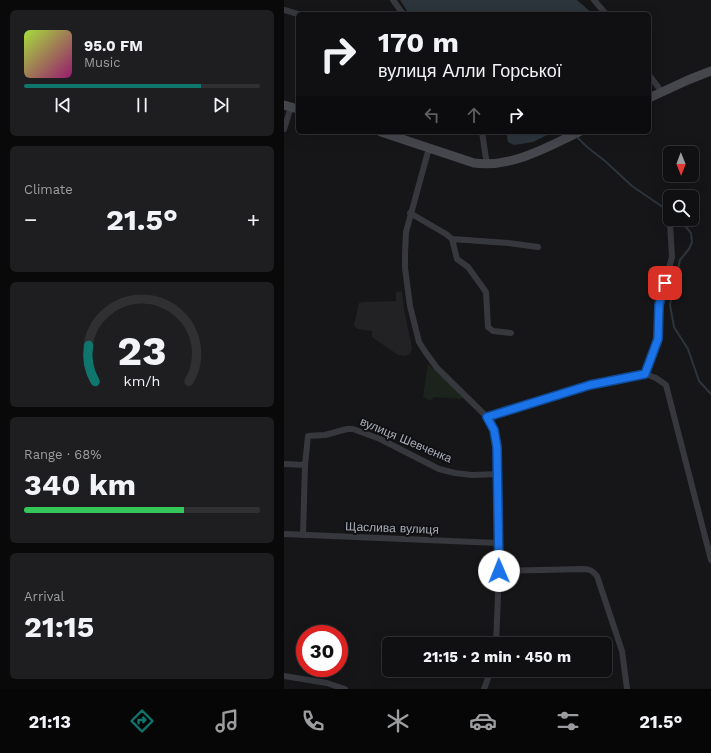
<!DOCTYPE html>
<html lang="en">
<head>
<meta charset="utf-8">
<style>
  body { margin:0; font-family:"Work Sans",sans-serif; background:#1e1e20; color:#f1f3f6; height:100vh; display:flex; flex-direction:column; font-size:15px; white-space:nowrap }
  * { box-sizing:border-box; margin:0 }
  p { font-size:13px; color:#9c9d9f }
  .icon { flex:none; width:22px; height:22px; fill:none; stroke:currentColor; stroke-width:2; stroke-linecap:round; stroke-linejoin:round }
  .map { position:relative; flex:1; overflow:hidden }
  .details { display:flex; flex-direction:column; gap:10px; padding:10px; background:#09090a; width:284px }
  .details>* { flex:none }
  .banner { position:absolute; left:12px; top:12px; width:355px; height:122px; border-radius:6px; box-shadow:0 4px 16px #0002,0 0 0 1px #303032; background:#101012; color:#f1f3f6; overflow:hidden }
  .needle { width:26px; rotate:179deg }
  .buttons { position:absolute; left:379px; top:146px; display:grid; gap:8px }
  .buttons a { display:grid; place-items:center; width:36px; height:36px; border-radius:6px; background:#101012; box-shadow:0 4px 16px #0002,0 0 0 1px #303032; font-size:20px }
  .speed { position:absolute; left:12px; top:625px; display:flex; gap:8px; font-size:20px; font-weight:700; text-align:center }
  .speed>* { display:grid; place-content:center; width:52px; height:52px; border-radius:50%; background:#101012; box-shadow:0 4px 16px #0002,0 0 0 1px #303032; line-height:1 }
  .speed .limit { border:6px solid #d22; background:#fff; color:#111 }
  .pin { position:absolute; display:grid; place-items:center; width:34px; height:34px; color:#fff; margin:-17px; border-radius:8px; box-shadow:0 2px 6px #0006 }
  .me { position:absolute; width:44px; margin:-22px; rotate:359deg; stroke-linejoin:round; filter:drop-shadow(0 0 3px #0008) }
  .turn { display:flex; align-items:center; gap:14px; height:84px; padding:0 16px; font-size:18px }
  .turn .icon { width:52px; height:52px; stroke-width:2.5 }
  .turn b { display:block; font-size:28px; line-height:34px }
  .lanes { display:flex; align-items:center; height:38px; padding:0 16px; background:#0003; justify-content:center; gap:20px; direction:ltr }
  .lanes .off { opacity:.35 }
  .big { font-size:30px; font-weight:700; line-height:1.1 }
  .details .tile { flex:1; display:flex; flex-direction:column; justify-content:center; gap:6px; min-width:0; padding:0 14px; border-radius:6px; background:#1e1e20 }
  .details .dial { align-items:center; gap:0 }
  .dial svg { height:104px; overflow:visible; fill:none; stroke:#303032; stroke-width:7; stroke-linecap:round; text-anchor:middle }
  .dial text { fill:#f1f3f6; stroke:none }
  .song { display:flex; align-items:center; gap:12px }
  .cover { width:48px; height:48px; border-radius:6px; background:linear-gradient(135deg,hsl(80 70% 55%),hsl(320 70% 35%)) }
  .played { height:4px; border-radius:2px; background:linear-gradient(90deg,#0f766e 75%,#303032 75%) }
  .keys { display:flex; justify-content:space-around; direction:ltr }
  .heat { display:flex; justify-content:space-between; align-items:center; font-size:22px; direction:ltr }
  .charge { height:6px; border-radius:3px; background:linear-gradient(90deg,#34c759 68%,#303032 0) }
  .trip { position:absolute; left:98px; top:637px; width:230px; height:40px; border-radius:6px; background:#101012; box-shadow:0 4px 16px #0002,0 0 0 1px #303032; font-weight:700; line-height:40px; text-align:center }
  .tabs { display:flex; height:64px; justify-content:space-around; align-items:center; background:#060607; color:#9c9d9f }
  .tabs .icon { width:28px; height:28px }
  .tabs .selected { color:#0f766e }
  .tabs b { font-size:18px; color:#f1f3f6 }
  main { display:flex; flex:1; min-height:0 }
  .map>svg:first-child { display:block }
</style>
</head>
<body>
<main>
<section class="details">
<div class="tile">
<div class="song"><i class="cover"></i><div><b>95.0 FM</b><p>Music</p></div></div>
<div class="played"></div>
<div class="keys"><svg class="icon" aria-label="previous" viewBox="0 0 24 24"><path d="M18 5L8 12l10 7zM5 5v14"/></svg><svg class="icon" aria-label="pause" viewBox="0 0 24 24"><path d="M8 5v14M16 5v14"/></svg><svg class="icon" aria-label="next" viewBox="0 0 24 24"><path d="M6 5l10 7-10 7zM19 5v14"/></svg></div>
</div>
<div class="tile"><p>Climate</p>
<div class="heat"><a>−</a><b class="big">21.5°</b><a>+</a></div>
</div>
<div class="tile dial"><svg viewBox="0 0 100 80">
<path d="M14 69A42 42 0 1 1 86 69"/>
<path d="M14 69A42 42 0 0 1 9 41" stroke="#0f766e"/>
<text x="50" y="56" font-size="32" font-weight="700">23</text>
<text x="50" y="72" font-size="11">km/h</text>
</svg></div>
<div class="tile"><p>Range · 68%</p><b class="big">340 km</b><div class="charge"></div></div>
<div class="tile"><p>Arrival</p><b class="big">21:15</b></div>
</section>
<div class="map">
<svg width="427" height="689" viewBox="0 0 427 689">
  <rect width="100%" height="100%" fill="#161618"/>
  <path fill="#222225" d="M118,291L120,310L128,348L126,354L121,356L114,355L88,337V331L73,329L70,325L75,303L79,302L112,301V292Z"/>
  <path fill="#1c231d" d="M144,364L179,397L177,399L150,397L146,401L139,397Z"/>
  <path fill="#2c353c" d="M116,0H293L309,14H125Z
    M222,132H269L249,142L230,145L224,142Z"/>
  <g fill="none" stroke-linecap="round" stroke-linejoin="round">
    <path stroke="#2c353c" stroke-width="2" d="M292,136L303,147L321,161L348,186L386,212
      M395,219L407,233L408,242L405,249L396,260L386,305L390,327L404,349L415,381L427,394"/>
    <path stroke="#37383d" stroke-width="6" d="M109,0L119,14
      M310,0L322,14
      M0,10L14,14
      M365,75L378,92
      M0,129L7,107
      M198,132L203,165
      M145,148L122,232L121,253V268L126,306L135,342L140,350L153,368L203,417L212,437L215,474V571L212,644
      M126,213L162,234L168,239L224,243L254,247
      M168,239L173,259L184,267L202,292L204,327L209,331L227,333
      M361,374L374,339L375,305L388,257L386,223
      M203,417L306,385L361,374L372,378L382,385L427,560
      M0,464L21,465
      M0,534L214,543
      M19,535L21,465L24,436L41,435L63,429H69L96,439L155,469L171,473L188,475L215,474
      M215,571L299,569C306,569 309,571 313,576L338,651L343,689
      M0,676L43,683L61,689
      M200,689L207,670"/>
    <path stroke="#45474d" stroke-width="9" d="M365,98L404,80L427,71
      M0,105L14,109
      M97,132L190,163C227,168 262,148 295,132"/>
  </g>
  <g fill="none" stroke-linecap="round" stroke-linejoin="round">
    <g stroke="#114b97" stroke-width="10">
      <path id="route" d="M215,571L213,447L210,430L203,417L306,385L361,374L374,339L375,305L381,283"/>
    </g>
    <use href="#route" stroke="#1a73e8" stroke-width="7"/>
  </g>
  <g text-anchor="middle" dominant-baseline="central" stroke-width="4" stroke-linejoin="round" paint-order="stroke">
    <g font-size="12" fill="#a8adb8" stroke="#111113">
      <text transform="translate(122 440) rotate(23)">вулиця Шевченка</text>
      <text transform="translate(108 528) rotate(2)">Щаслива вулиця</text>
    </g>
  </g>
</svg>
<div class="buttons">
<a><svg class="needle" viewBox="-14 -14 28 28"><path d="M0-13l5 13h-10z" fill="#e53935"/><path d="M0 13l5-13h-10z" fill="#9c9d9f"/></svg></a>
<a><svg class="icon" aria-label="search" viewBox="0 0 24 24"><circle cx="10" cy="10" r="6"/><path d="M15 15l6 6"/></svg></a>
</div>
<div class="speed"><div class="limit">30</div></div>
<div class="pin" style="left:381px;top:283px;background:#d93025"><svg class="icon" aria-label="arrive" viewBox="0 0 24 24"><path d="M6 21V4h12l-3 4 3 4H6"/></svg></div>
<svg class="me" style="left:215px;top:571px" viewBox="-20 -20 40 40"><circle r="19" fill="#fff"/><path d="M0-13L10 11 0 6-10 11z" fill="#1a73e8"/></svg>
<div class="trip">21:15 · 2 min · 450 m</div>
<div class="banner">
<div class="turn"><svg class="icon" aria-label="right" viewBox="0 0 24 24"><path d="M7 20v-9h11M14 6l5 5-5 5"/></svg><div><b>170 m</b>вулиця Алли Горської</div></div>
<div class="lanes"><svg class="icon off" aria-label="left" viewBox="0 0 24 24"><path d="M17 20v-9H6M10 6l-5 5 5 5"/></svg><svg class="icon off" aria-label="ahead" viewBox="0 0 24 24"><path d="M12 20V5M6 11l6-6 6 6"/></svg><svg class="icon" aria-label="right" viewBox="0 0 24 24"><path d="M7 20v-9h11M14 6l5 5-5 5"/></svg></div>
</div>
</div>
</main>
<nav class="tabs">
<b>21:13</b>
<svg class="icon selected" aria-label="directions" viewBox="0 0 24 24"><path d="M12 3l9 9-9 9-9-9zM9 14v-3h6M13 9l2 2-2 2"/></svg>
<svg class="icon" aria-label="music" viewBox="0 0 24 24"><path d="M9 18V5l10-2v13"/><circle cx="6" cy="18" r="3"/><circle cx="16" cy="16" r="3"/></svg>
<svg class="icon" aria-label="phone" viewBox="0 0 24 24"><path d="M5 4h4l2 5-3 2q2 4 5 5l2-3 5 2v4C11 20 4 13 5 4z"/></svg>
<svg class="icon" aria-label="climate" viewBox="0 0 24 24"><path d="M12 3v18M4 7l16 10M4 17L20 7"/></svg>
<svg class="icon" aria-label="car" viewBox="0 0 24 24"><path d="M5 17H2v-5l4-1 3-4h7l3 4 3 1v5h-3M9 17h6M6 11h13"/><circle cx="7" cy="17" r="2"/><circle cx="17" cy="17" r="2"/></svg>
<svg class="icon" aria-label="filters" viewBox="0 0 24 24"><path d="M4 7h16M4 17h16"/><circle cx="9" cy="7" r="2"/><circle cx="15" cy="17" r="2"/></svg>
<b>21.5°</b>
</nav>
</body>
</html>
